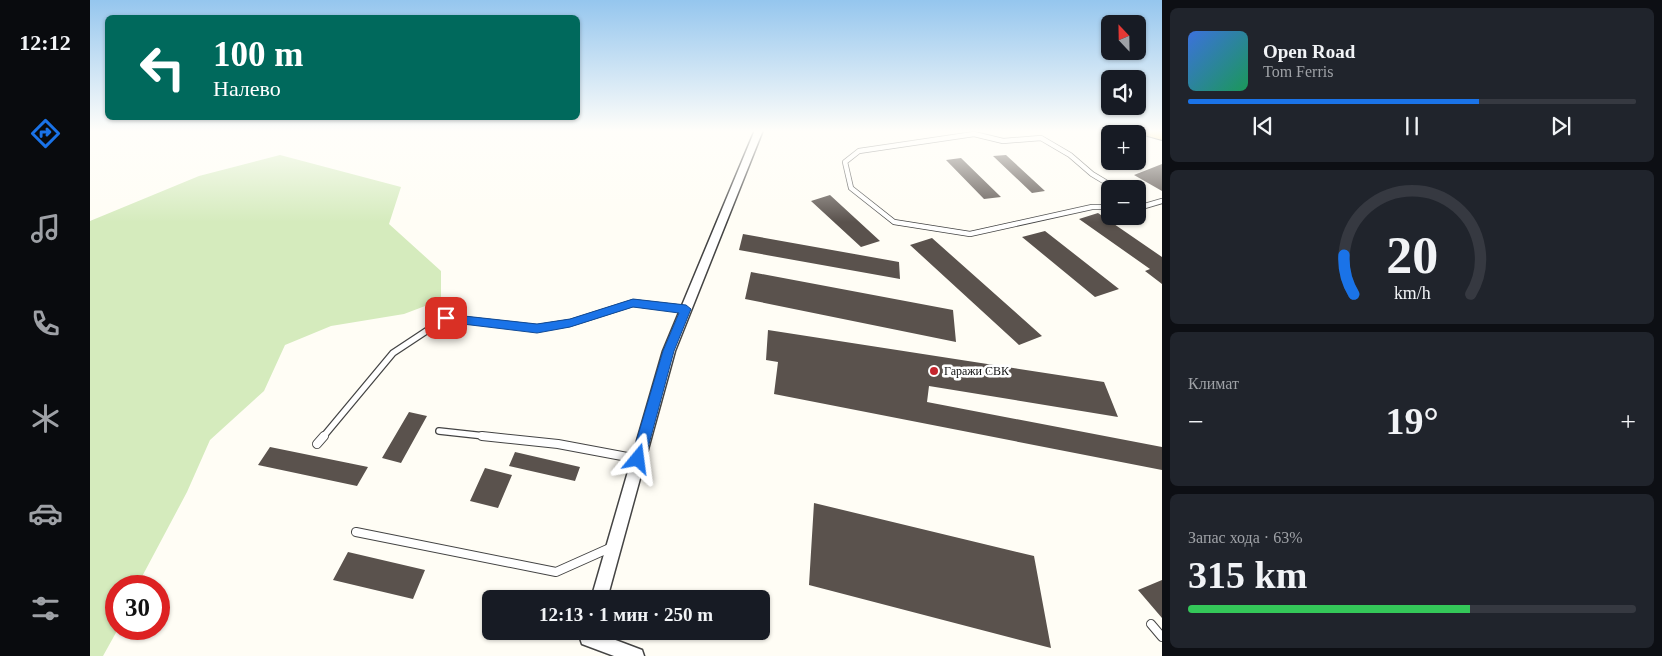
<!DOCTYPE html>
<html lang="ru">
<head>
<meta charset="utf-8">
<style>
  body { margin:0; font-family:Georgia,serif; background:#20242c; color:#f1f3f6; height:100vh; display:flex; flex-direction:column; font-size:19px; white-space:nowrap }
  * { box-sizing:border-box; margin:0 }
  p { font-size:16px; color:#9ea1a6 }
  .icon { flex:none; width:28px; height:28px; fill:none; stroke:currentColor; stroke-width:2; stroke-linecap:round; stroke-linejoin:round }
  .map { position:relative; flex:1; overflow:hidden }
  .panel { display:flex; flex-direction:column; gap:8px; padding:8px; background:#0d0f14; width:500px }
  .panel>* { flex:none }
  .hud { position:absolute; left:15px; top:15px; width:475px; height:105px; border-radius:8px; box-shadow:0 1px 4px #0004; background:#00695c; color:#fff; overflow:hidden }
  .needle { width:32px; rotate:338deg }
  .fabs { position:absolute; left:1011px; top:15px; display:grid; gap:10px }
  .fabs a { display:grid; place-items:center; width:45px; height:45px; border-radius:8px; background:#171b24; box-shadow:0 1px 4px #0004; font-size:25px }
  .speed { position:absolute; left:15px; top:575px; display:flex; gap:10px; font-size:25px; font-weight:700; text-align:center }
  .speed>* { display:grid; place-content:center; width:65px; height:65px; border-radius:50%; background:#171b24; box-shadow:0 1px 4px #0004; line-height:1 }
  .speed .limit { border:8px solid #d22; background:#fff; color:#111 }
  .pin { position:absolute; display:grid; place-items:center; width:42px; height:42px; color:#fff; margin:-21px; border-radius:10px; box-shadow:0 2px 8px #0006 }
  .me { position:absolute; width:55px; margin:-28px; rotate:16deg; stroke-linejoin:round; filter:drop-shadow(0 0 4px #0008) }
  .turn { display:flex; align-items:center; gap:18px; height:105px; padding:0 25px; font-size:22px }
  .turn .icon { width:65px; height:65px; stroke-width:2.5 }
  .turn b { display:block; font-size:35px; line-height:42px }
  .big { font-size:38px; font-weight:800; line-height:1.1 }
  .panel .tile { flex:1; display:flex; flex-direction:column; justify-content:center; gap:8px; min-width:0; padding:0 18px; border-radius:8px; background:#20242c }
  .panel .dial { align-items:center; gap:0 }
  .dial svg { height:130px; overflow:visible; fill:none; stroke:#363941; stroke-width:7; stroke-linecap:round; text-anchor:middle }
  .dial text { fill:#f1f3f6; stroke:none }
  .song { display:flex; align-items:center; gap:15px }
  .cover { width:60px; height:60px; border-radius:8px; background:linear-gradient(135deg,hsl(220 70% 55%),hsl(150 70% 35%)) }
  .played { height:5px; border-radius:2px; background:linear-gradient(90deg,#1a73e8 65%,#363941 65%) }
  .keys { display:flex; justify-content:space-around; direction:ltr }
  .heat { display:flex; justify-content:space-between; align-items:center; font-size:28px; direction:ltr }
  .charge { height:8px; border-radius:4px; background:linear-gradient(90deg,#34c759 63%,#363941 0) }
  .trip { position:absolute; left:392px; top:590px; width:288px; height:50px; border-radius:8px; background:#171b24; box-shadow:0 1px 4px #0004; font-weight:800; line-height:50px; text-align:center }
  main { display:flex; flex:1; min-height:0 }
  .dock { display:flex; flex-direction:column; width:90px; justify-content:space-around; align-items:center; background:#090b0e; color:#9ea1a6 }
  .dock .icon { width:35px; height:35px }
  .dock .selected { color:#1a73e8 }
  .dock b { font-size:22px; color:#f1f3f6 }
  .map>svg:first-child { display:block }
</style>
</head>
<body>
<main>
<nav class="dock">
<b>12:12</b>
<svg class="icon selected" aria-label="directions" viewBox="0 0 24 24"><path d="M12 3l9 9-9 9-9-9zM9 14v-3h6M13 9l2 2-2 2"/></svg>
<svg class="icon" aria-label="music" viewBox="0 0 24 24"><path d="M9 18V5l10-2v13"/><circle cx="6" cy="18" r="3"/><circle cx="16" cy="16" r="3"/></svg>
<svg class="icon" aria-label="phone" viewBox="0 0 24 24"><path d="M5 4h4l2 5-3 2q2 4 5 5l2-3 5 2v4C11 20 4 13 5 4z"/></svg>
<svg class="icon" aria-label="climate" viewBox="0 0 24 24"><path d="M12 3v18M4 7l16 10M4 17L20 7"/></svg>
<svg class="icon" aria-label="car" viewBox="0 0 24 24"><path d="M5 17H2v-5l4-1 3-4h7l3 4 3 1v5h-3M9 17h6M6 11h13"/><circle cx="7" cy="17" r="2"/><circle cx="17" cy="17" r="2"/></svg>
<svg class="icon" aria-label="filters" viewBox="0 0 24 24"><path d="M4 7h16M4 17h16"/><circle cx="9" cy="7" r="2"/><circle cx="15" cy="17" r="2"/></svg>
</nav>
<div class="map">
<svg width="1072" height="656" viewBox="0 0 1072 656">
  <rect width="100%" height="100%" fill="#fffdf5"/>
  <path fill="#d5ebbd" d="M190,155L311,187L299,224L351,271V300L314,314L241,326L195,345L174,391L120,440L97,492L47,586H26V629H28L13,656H0V221L109,176Z"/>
  <path fill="#5a524d" d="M916,155L955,191L942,193L903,156Z
    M871,158L911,197L894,199L856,160Z
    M1072,164V191L1044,175Z
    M740,195L790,241L771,247L721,201Z
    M1008,213L1072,257V284L1055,271L1060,269L989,219Z
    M955,231L1029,289L1005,297L932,237Z
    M653,234L809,262L810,279L649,250Z
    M842,238L952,336L929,345L820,245Z
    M661,272L863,310L866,342L655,299Z
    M678,330L1014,382L1028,417L839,386L837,402L1072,447V470L684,394L688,362L676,360Z
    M319,412L337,416L311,463L292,458Z
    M180,447L278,467L267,486L168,465Z
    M425,452L490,467L485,481L419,466Z
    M395,468L422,475L408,508L380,501Z
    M724,503L944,556L961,648L719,585Z
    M258,552L335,570L323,599L243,580Z
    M1072,580V618L1048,590Z"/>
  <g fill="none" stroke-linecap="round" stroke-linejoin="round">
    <g stroke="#444" stroke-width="6">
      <path id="lane-far2" d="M1020,207H1002L880,234L804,222L761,188L755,162L769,151L884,134L913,141L951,138L980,155L1002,174L1027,189
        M1048,208L1072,201"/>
    </g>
    <g stroke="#444" stroke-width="8">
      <path id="lane-far1" d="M349,431L404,437
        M233,437L303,353L356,318L447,328L480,323L543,303L596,309"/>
    </g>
    <g stroke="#444" stroke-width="10">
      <path id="lane" d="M392,436L468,444L548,459
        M227,444L234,436
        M266,532L466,572L522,547
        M1061,624L1072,637"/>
    </g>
    <g stroke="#444" stroke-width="3">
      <path id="street" d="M665,130H673L585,351L517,599H501L573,351Z
        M492,631H508L507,633L552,650L554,656H524L492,644L490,638Z"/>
    </g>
    <g stroke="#222" stroke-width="2">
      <path id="primary" d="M1045,130H1064L1072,132V140L1047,133Z"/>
    </g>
    <use href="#lane-far2" stroke="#fff" stroke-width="4.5"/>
    <use href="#lane-far1" stroke="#fff" stroke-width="5.5"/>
    <use href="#lane" stroke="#fff" stroke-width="8"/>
    <use href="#street" fill="#fff" fill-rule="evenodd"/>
    <use href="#primary" fill="#f9d66b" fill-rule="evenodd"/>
  </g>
  <linearGradient id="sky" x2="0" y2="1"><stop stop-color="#95c6ee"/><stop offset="0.59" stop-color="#fffefa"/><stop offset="1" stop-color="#fffefa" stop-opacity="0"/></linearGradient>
  <rect width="1072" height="222" fill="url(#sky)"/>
  <path fill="#1a73e8" stroke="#114b97" d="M543,299L596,305L601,309L584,351L555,459L553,464L548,465L543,464L541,459L573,351L589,313L543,307L480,327L447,333L356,322L350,318L356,314L447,324L480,319Z"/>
  <circle fill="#c4262e" stroke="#fff" stroke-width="2" cx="844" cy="371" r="5"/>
  <g text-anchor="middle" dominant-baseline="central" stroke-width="5" stroke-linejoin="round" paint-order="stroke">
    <g font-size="12" fill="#111" stroke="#fff" text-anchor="start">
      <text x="854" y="371">Гаражи СВК</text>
    </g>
  </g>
</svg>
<div class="fabs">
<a><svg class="needle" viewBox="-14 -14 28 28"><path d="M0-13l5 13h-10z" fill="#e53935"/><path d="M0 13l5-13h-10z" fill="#9ea1a6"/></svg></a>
<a><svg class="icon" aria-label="sound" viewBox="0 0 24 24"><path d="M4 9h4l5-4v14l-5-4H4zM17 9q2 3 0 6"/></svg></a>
<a>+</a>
<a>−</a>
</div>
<div class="speed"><div class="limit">30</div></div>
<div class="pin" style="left:356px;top:318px;background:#d93025"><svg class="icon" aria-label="arrive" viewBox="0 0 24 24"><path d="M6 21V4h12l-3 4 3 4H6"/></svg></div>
<svg class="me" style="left:548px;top:459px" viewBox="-20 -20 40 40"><path d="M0-17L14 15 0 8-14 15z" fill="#1a73e8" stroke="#fff" stroke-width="4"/></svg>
<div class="trip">12:13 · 1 мин · 250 m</div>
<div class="hud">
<div class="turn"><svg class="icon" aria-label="left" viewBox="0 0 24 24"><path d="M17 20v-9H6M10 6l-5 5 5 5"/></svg><div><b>100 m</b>Налево</div></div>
</div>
</div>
<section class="panel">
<div class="tile">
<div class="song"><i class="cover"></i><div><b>Open Road</b><p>Tom Ferris</p></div></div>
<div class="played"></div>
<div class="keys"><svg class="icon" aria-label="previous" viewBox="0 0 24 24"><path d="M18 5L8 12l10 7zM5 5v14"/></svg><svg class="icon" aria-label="pause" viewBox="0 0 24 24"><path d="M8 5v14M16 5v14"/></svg><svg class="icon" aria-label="next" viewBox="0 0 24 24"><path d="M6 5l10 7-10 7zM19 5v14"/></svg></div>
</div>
<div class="tile dial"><svg viewBox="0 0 100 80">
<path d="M14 69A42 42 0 1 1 86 69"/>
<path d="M14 69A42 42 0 0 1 8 45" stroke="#1a73e8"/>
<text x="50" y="56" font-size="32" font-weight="700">20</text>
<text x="50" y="72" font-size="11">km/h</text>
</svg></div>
<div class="tile"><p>Климат</p>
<div class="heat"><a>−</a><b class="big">19°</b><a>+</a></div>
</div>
<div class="tile"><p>Запас хода · 63%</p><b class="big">315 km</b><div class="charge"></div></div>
</section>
</main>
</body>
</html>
